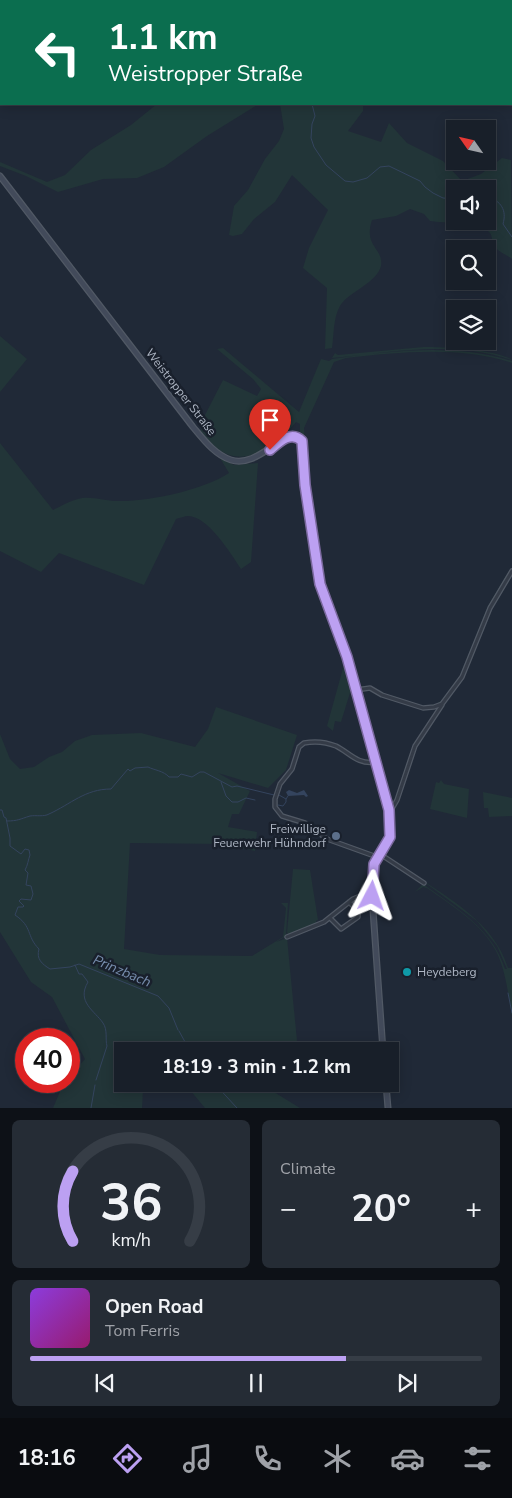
<!DOCTYPE html>
<html lang="en">
<head>
<meta charset="utf-8">
<style>
  body { margin:0; font-family:"Nunito Sans",sans-serif; background:#252c35; color:#f1f3f6; height:100vh; display:flex; flex-direction:column; font-size:19px; white-space:nowrap }
  * { box-sizing:border-box; margin:0 }
  p { font-size:16px; color:#9fa2a8 }
  .icon { flex:none; width:28px; height:28px; fill:none; stroke:currentColor; stroke-width:2; stroke-linecap:round; stroke-linejoin:round }
  .map { position:relative; height:1108px; overflow:hidden }
  .panel { display:flex; flex-direction:column; gap:12px; padding:12px; background:#0d1117; flex:1 }
  .panel>* { flex:none }
  .banner { position:absolute; left:0px; top:0px; width:512px; height:105px; box-shadow:0 2px 12px #0003,0 0 0 1px #363d46; background:#0b6e4f; color:#fff; overflow:hidden }
  .needle { width:32px; rotate:304deg }
  .fabs { position:absolute; left:446px; top:120px; display:grid; gap:10px }
  .fabs a { display:grid; place-items:center; width:50px; height:50px; border-radius:0px; background:#181f29; box-shadow:0 2px 12px #0003,0 0 0 1px #363d46; font-size:25px }
  .speed { position:absolute; left:15px; top:1028px; display:flex; gap:10px; font-size:25px; font-weight:700; text-align:center }
  .speed>* { display:grid; place-content:center; width:65px; height:65px; border-radius:50%; background:#181f29; box-shadow:0 2px 12px #0003,0 0 0 1px #363d46; line-height:1 }
  .speed .limit { border:8px solid #d22; background:#fff; color:#111 }
  .pin { position:absolute; display:grid; place-items:center; width:42px; height:42px; color:#fff; margin:-51px -21px; border-radius:50% 50% 50% 0; rotate:-45deg; box-shadow:0 0 5px #0007 }
  .pin .icon { rotate:45deg }
  .me { position:absolute; width:55px; margin:-28px; rotate:4deg; stroke-linejoin:round; filter:drop-shadow(0 0 4px #0008) }
  .turn { display:flex; align-items:center; gap:18px; height:105px; padding:0 25px; font-size:22px }
  .turn .icon { width:65px; height:65px; stroke-width:2.5 }
  .turn b { display:block; font-size:35px; line-height:42px }
  .big { font-size:38px; font-weight:700; line-height:1.1 }
  .panel .card { flex:1; display:flex; flex-direction:column; justify-content:center; gap:8px; min-width:0; padding:0 18px; border-radius:8px; background:#252c35 }
  .panel .dial { align-items:center; gap:0 }
  .dial svg { height:130px; overflow:visible; fill:none; stroke:#363d46; stroke-width:7; stroke-linecap:round; text-anchor:middle }
  .dial text { fill:#f1f3f6; stroke:none }
  .song { display:flex; align-items:center; gap:15px }
  .cover { width:60px; height:60px; border-radius:8px; background:linear-gradient(135deg,hsl(270 70% 55%),hsl(320 70% 35%)) }
  .played { height:5px; border-radius:2px; background:linear-gradient(90deg,#bca0f2 70%,#363d46 70%) }
  .keys { display:flex; justify-content:space-around; direction:ltr }
  .heat { display:flex; justify-content:space-between; align-items:center; font-size:28px; direction:ltr }
  .panel .tiles { flex:1; display:grid; gap:12px; grid-template-columns:1fr 1fr }
  .card:last-child { grid-column:span 2 }
  .trip { position:absolute; left:114px; top:1042px; width:285px; height:50px; border-radius:0px; background:#181f29; box-shadow:0 2px 12px #0003,0 0 0 1px #363d46; font-weight:700; line-height:50px; text-align:center }
  .tabs { display:flex; height:80px; justify-content:space-around; align-items:center; background:#0a0c10; color:#9fa2a8 }
  .tabs .icon { width:35px; height:35px }
  .tabs .current { color:#bca0f2 }
  .tabs b { font-size:22px; color:#f1f3f6 }
  .map>svg:first-child { display:block }
</style>
</head>
<body>
<div class="map">
<svg width="512" height="1108" viewBox="0 0 512 1108">
  <rect width="100%" height="100%" fill="#202937"/>
  <path fill="#223538" fill-rule="evenodd" d="M247,0H404L246,1Z
    M157,104H259L207,136L164,167L137,178L103,179L58,192L26,176L0,166V162L47,182L65,175L91,150L131,125Z
    M280,104H363V111L348,131L381,142L389,123L407,143L443,161L462,181L481,174L502,158L511,160L512,259C506,254 497,252 494,245C491,239 493,235 488,231C479,223 443,223 430,221L424,214L410,209L396,216L372,220C363,247 384,248 381,266C377,283 348,292 340,306C333,318 334,335 332,348L325,349L327,288L303,268L309,248L328,210L292,175L275,202L254,219L242,234L233,236L229,235L234,206L248,190L265,159L279,141L284,129ZM455,189H488V221H455Z
    M0,336L27,359L0,392Z
    M423,347C445,347 495,349 512,360C454,340 391,352 332,358L335,353L338,355Z
    M223,348L299,412L321,359L329,361L332,359C390,351 455,343 512,361V363C460,346 400,352 346,358L334,362L304,428L306,459L323,583L341,632L357,686L323,590L307,489L304,459L305,445L300,436V424L296,422C281,440 252,465 227,454C216,450 209,440 201,431L205,415L223,380L257,396L261,389L253,379L217,349Z
    M0,443L53,510C61,506 70,501 78,499C89,495 105,501 117,501C148,502 203,490 229,473L220,458L234,465L258,463L251,562L241,569C231,554 208,516 188,516C185,516 180,518 176,519L144,585L59,553L41,572L0,551Z
    M512,566L490,607L461,677L443,701L434,706L424,707L387,696L371,687L358,686H369L388,695L424,706L436,704L442,700L460,676L488,606Z
    M345,661L353,683L341,722L335,721L333,731L327,726Z
    M216,707L297,735L286,770L268,788L218,773L250,791L239,814H232L228,827L257,832L255,851L223,844L130,843L124,949L160,955L252,956L283,937L286,908L281,903H288L286,936L276,942L287,938L298,1051H122V1084H146L143,1090L142,1108H53L64,1082L69,1081V1077L85,1059L52,997L31,982L0,932V734L10,759L20,769L34,767L49,757L62,752L75,741L92,735L141,733L195,747L208,729Z
    M441,780L444,784L469,789L467,818L430,809L436,782L439,783Z
    M483,792L512,798V816L489,817L488,808H484Z
    M293,869L310,870L318,920L316,921V925L288,935L287,932Z
    M412,873C449,899 494,922 508,968H512V1016C508,994 506,971 496,951C481,923 452,906 427,888L423,887L415,892L423,884C456,908 492,928 505,969H507L497,946L477,921Z
    M185,1084H279L274,1092L300,1108H205Z"/>
  <path fill="#34445e" d="M289,790L297,793L304,790L308,796L306,797L304,795L288,796L286,792Z"/>
  <g fill="none" stroke-linecap="round" stroke-linejoin="round">
    <path stroke="#34445e" stroke-width="1" d="M321,1L322,0
      M312,104L315,116L312,124L311,138L314,147L326,165L345,181L353,182L367,178L380,167L389,166L420,181L425,187L433,193L443,198L455,199
      M488,197C501,201 507,210 503,224L512,237
      M221,782L226,796L232,802H238L246,798L255,800
      M279,795L286,799L288,796
      M278,805L283,806L286,802V799
      M0,810H2L4,817L6,818L10,838V846L21,854L25,849L29,850L30,855C28,860 28,865 25,870L28,873L26,885L31,886L33,894L31,900L21,899L19,901L24,906L23,907H18L15,915C33,927 26,936 39,949C36,959 42,964 50,969L70,967L79,964L158,996L169,1008L178,1030
      M7,821C18,821 20,819 30,816C36,815 44,817 49,814C71,804 85,789 111,789L128,769L130,771L135,768L148,767C154,770 164,771 169,777H178L181,774L192,777L200,772H204L232,787L237,786L274,795
      M75,965L79,974H82L88,982C76,1002 95,1011 103,1023C108,1030 105,1040 107,1046L96,1080
      M508,993L512,1013
      M179,1031L190,1051
      M215,1084L237,1108
      M91,1108L95,1085"/>
    <g stroke="#515965" stroke-width="5.5">
      <path id="street" d="M1,0L2,1
        M115,1L117,0
        M0,95L1,94
        M356,690L370,688L382,695L423,708L434,707L442,704L462,677L490,608L512,571
        M376,762C357,765 350,753 336,746C326,742 314,741 304,743L299,747L292,769L280,784L275,799V807L282,816L305,823L327,839L377,857
        M389,810L393,807L397,800L415,746L442,705
        M380,854L424,883
        M330,918L341,929L358,917V911L349,902
        M287,937L324,922L353,899L372,891"/>
    </g>
    <g stroke="#515965" stroke-width="7">
      <path id="secondary" d="M0,176L193,427C203,439 215,455 231,460C260,469 285,424 302,441L305,485L320,584L347,657L389,810L390,837L374,864L372,896L383,1051
        M386,1084L388,1108"/>
    </g>
    <use href="#street" stroke="#343b47" stroke-width="3"/>
    <use href="#secondary" stroke="#424a5a" stroke-width="4.5"/>
  </g>
  <g fill="none" stroke-linecap="round" stroke-linejoin="round">
    <g stroke="#7a689d" stroke-width="12">
      <path id="route" d="M270,450C279,442 291,430 302,441L305,485L320,584L347,657L389,810L390,837L374,864L372,896"/>
    </g>
    <use href="#route" stroke="#bca0f2" stroke-width="9"/>
  </g>
  <circle fill="#5c6f8a" stroke="#19202c" stroke-width="2" cx="336" cy="836" r="5"/>
  <circle fill="#0f9aa8" stroke="#19202c" stroke-width="2" cx="407" cy="972" r="5"/>
  <g text-anchor="middle" dominant-baseline="central" stroke-width="5" stroke-linejoin="round" paint-order="stroke">
    <g font-size="12" fill="#aeb6c4" stroke="#19202c">
      <text transform="translate(181 392) rotate(52)">Weistropper Straße</text>
    </g>
    <g font-size="12" fill="#aeb6c4" stroke="#19202c" text-anchor="end">
      <text x="326" y="829">Freiwillige<tspan x="326" dy="14">Feuerwehr Hühndorf</tspan></text>
      <text x="417" y="972" text-anchor="start">Heydeberg</text>
    </g>
    <g font-size="14" font-style="italic" fill="#768cac" stroke="#19202c">
      <text transform="translate(122 971) rotate(23)">Prinzbach</text>
    </g>
  </g>
</svg>
<div class="fabs">
<a><svg class="needle" viewBox="-14 -14 28 28"><path d="M0-13l5 13h-10z" fill="#e53935"/><path d="M0 13l5-13h-10z" fill="#9fa2a8"/></svg></a>
<a><svg class="icon" aria-label="sound" viewBox="0 0 24 24"><path d="M4 9h4l5-4v14l-5-4H4zM17 9q2 3 0 6"/></svg></a>
<a><svg class="icon" aria-label="search" viewBox="0 0 24 24"><circle cx="10" cy="10" r="6"/><path d="M15 15l6 6"/></svg></a>
<a><svg class="icon" aria-label="layers" viewBox="0 0 24 24"><path d="M12 4l9 5-9 5-9-5zM3 14l9 5 9-5"/></svg></a>
</div>
<div class="speed"><div class="limit">40</div></div>
<div class="pin" style="left:270px;top:450px;background:#d93025"><svg class="icon" aria-label="arrive" viewBox="0 0 24 24"><path d="M6 21V4h12l-3 4 3 4H6"/></svg></div>
<svg class="me" style="left:372px;top:896px" viewBox="-20 -20 40 40"><path d="M0-17L14 15 0 8-14 15z" fill="#bca0f2" stroke="#fff" stroke-width="4"/></svg>
<div class="trip">18:19 · 3 min · 1.2 km</div>
<div class="banner">
<div class="turn"><svg class="icon" aria-label="left" viewBox="0 0 24 24"><path d="M17 20v-9H6M10 6l-5 5 5 5"/></svg><div><b>1.1 km</b>Weistropper Straße</div></div>
</div>
</div>
<section class="panel">
<div class="tiles">
<div class="card dial"><svg viewBox="0 0 100 80">
<path d="M14 69A42 42 0 1 1 86 69"/>
<path d="M14 69A42 42 0 0 1 14 26" stroke="#bca0f2"/>
<text x="50" y="56" font-size="32" font-weight="700">36</text>
<text x="50" y="72" font-size="11">km/h</text>
</svg></div>
<div class="card"><p>Climate</p>
<div class="heat"><a>−</a><b class="big">20°</b><a>+</a></div>
</div>
<div class="card">
<div class="song"><i class="cover"></i><div><b>Open Road</b><p>Tom Ferris</p></div></div>
<div class="played"></div>
<div class="keys"><svg class="icon" aria-label="previous" viewBox="0 0 24 24"><path d="M18 5L8 12l10 7zM5 5v14"/></svg><svg class="icon" aria-label="pause" viewBox="0 0 24 24"><path d="M8 5v14M16 5v14"/></svg><svg class="icon" aria-label="next" viewBox="0 0 24 24"><path d="M6 5l10 7-10 7zM19 5v14"/></svg></div>
</div>
</div>
</section>
<nav class="tabs">
<b>18:16</b>
<svg class="icon current" aria-label="directions" viewBox="0 0 24 24"><path d="M12 3l9 9-9 9-9-9zM9 14v-3h6M13 9l2 2-2 2"/></svg>
<svg class="icon" aria-label="music" viewBox="0 0 24 24"><path d="M9 18V5l10-2v13"/><circle cx="6" cy="18" r="3"/><circle cx="16" cy="16" r="3"/></svg>
<svg class="icon" aria-label="phone" viewBox="0 0 24 24"><path d="M5 4h4l2 5-3 2q2 4 5 5l2-3 5 2v4C11 20 4 13 5 4z"/></svg>
<svg class="icon" aria-label="climate" viewBox="0 0 24 24"><path d="M12 3v18M4 7l16 10M4 17L20 7"/></svg>
<svg class="icon" aria-label="car" viewBox="0 0 24 24"><path d="M5 17H2v-5l4-1 3-4h7l3 4 3 1v5h-3M9 17h6M6 11h13"/><circle cx="7" cy="17" r="2"/><circle cx="17" cy="17" r="2"/></svg>
<svg class="icon" aria-label="filters" viewBox="0 0 24 24"><path d="M4 7h16M4 17h16"/><circle cx="9" cy="7" r="2"/><circle cx="15" cy="17" r="2"/></svg>
</nav>
</body>
</html>
